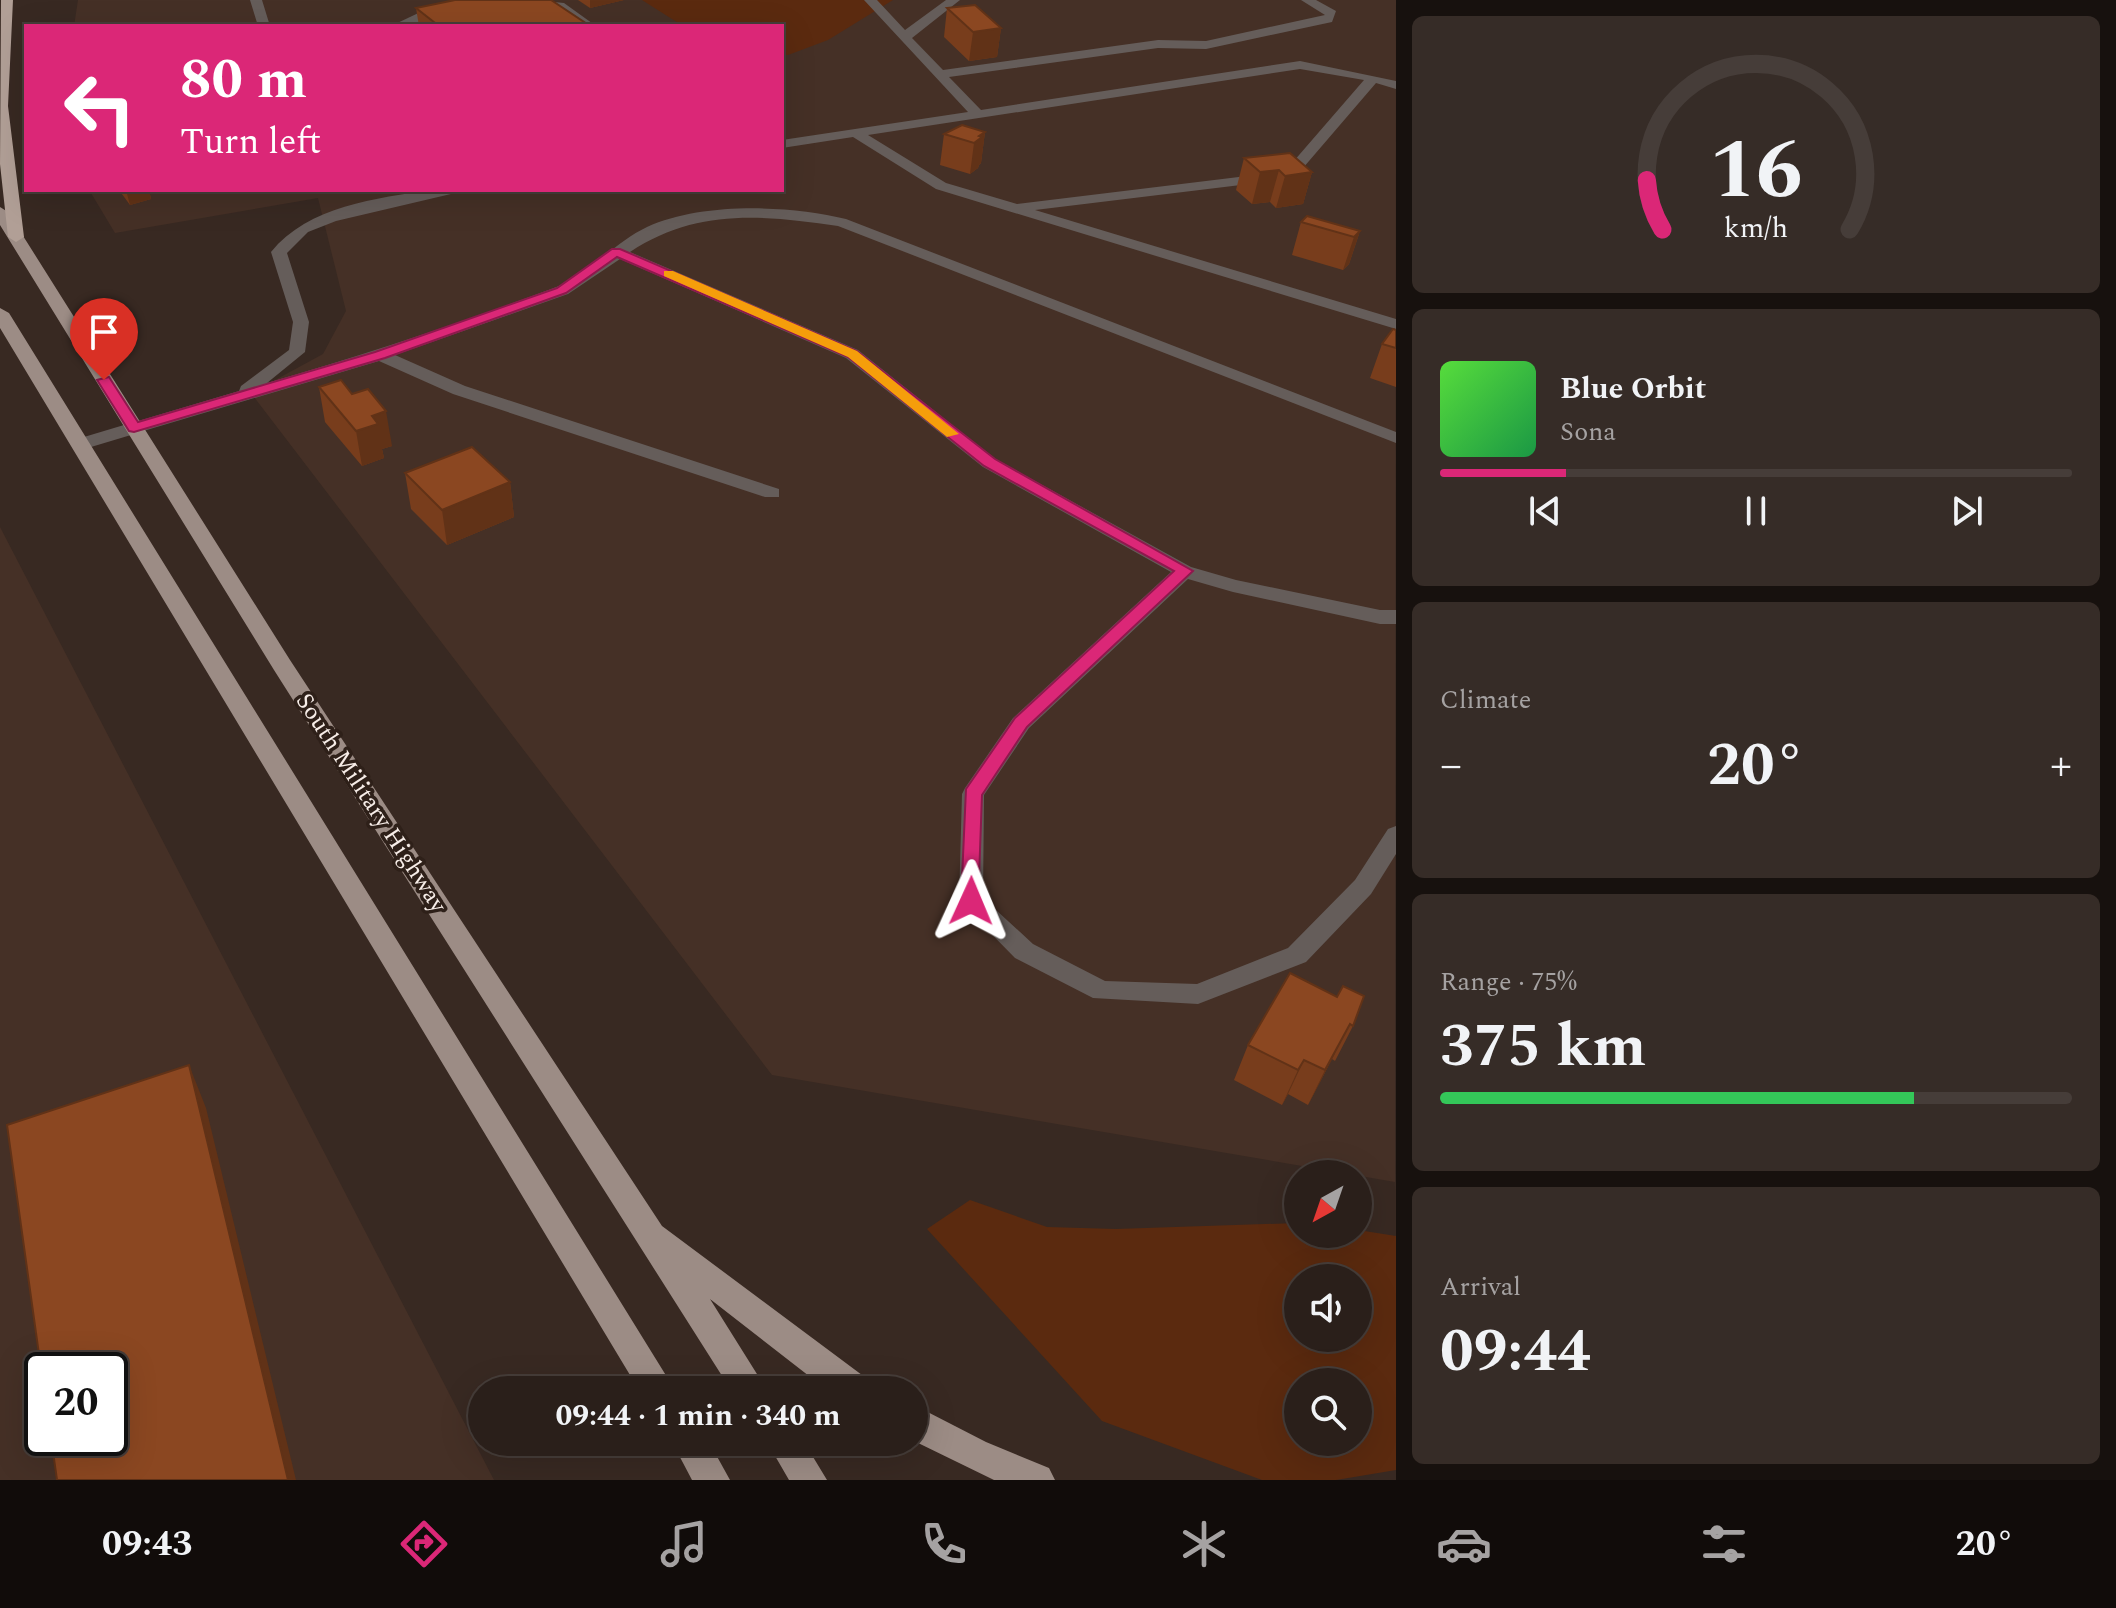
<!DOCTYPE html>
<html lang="en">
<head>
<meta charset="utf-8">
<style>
  body { margin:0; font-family:Spectral,serif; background:#362c27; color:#f1f3f6; height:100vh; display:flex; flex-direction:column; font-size:30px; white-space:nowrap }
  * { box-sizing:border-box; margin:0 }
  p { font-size:26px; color:#a5a2a2 }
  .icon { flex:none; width:44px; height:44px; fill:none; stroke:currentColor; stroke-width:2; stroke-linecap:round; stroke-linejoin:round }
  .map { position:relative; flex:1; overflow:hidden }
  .drawer { display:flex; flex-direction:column; gap:16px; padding:16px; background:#17110e; width:720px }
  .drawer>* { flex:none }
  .top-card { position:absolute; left:24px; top:24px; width:760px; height:168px; border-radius:0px; box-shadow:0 8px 32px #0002,0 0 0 2px #463d39; background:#db2777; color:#fff; overflow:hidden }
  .needle { width:52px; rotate:220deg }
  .buttons { position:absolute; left:1284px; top:1160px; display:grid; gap:16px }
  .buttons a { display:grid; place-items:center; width:88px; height:88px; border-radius:50%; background:#2a1f1a; box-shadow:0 8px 32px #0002,0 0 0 2px #463d39; font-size:40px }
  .speed { position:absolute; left:24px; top:1352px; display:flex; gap:16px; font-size:40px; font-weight:700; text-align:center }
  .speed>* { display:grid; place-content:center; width:104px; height:104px; border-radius:50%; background:#2a1f1a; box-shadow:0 8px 32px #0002,0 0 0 2px #463d39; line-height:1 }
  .speed .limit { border:4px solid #111; border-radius:12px; background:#fff; color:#111 }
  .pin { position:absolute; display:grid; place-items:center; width:68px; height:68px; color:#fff; margin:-82px -34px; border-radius:50% 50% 50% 0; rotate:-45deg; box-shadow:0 0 8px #0007 }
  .pin .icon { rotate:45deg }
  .me { position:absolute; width:88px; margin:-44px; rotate:1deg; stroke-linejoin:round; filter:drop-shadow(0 0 6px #0008) }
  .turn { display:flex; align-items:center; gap:28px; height:168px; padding:0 24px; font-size:36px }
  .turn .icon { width:104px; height:104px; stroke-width:2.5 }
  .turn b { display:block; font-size:56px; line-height:68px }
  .big { font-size:60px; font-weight:700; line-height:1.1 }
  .drawer .widget { flex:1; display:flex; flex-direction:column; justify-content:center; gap:12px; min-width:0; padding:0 28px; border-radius:12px; background:#362c27 }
  .drawer .dial { align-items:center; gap:0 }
  .dial svg { height:208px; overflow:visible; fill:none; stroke:#463d39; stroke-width:7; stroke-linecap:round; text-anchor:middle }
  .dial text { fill:#f1f3f6; stroke:none }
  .song { display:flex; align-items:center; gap:24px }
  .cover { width:96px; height:96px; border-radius:12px; background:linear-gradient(135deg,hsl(110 70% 55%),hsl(140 70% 35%)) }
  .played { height:8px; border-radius:4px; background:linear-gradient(90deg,#db2777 20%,#463d39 20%) }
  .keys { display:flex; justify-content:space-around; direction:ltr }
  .heat { display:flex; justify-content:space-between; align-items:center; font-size:44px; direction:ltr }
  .charge { height:12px; border-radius:6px; background:linear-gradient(90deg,#34c759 75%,#463d39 0) }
  .trip { position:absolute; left:468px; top:1376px; width:460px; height:80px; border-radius:40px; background:#2a1f1a; box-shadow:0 8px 32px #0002,0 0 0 2px #463d39; font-weight:700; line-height:80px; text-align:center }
  .tab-bar { display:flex; height:128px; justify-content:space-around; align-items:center; background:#110c0a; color:#a5a2a2 }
  .tab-bar .icon { width:56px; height:56px }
  .tab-bar .selected { color:#db2777 }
  .tab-bar b { font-size:36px; color:#f1f3f6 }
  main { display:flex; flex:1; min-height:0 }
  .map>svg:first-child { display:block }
</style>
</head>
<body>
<main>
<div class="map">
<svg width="1396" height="1480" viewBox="0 0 1396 1480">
  <rect width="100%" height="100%" fill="#382922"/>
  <path fill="#453026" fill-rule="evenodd" d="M78,0H1396L1395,1182L772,1075L251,393L323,354L346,311L318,198L115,233L91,193L90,190H782V26H74Z
    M0,527L494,1480H0ZM42,1370H110V1438H42Z"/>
  <path fill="#5b2a0f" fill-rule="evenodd" d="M642,0H893L828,40L788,55H782V26H683Z
    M970,1200L1047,1227L1116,1229L1298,1223V1234H1358V1230L1396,1236V1470L1336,1480H1262L1102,1421L927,1229ZM1298,1278H1358V1338H1298ZM1298,1382H1358V1442H1298Z"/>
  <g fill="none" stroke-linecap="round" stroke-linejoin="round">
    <path fill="#655d5a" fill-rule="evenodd" d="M250,0H262L270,26H258Z
      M466,0H488L407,26H391L429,8Z
      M534,0L564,3L596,26H582L556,9Z
      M864,0H877L905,30L946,0H960L912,38L943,70L1158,40L1206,41L1325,15L1301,0H1316L1336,11L1332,22L1206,49L1158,48L949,77L981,110L1300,61L1396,81V89L1376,83L1303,168L1249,184L1035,210L1396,319V329L936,189L853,137L782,148V140L968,112ZM1300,69L1364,80L1293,162L1247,176L1017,204L946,183L868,135Z
      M432,190H468L336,221L308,232L287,253L309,322L305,352L267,383C363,355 458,324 551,289C588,276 613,243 647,227C702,202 789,205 846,219L1396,432V443L838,226C763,215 696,208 630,252L858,350L995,459L1191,567L1236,580L1380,610H1396V624H1380L1233,592L1188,579L1029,728L984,795L983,898L1033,944L1105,981L1197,984L1288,948L1355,880L1388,829L1396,826V854L1371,894L1306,962L1198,1004L1093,998L1015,958L959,901L962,794L965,788L1013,718L1171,572L983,467L846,358L620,259L568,294L395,355L465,386L779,489V497H765L453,394L379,361L140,432H128V424L239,391L241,386L289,350L293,322L271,252C308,206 377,198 432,190Z"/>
    <path fill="#655d5a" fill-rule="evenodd" d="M134,422L144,428L141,432L81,450L71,444L74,440Z"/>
    <path fill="#9c8c85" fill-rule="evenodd" d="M0,207L8,212L290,660L662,1226L866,1378L871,1390H827L710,1299L767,1390H731L274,670L0,225Z
      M0,308L9,313L675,1390H639L0,328Z
      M914,1405L986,1442L1049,1468L1055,1480H994L914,1441Z
      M672,1442H709L730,1480H692Z
      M767,1442H804L827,1480H789Z"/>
    <path fill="#b19f96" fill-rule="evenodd" d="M1,0H13L8,106L24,237L16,242L8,237L0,164Z"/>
  </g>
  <path fill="#783d1c" d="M578,0H624L590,8Z
    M416,8L587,24V26H419Z
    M947,8L1001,28L997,57L969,61L944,37Z
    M985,132L981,163L979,165L978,168L970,174L940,165L944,134Z
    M1244,158L1312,172L1303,204L1276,208L1270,202L1252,204L1236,190Z
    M119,190H149L151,199L130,205Z
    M1301,222L1360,231L1349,264L1343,270L1292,255Z
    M1396,330V387L1370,378L1382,344Z
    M319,387L392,446L382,449L384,458L362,466L325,422Z
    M405,473L510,482L514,517L447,545L411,509Z
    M1290,973L1353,1026L1335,1061L1332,1059L1308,1105L1288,1094L1282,1105L1234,1080L1248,1045Z"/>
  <path fill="#613217" d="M590,0H624L590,8Z
    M1001,28L997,57L969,61L973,32Z
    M985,132L981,163L979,165L978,168L970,174L974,143L979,136Z
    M1279,170L1270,202L1252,204L1260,172Z
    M1312,172L1303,204L1276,208L1285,176Z
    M126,190H149L151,199L130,205Z
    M1360,231L1349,264L1343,270L1354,237Z
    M386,411L392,446L382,449L384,458L362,466L356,431L372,416Z
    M510,482L514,517L447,545L442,510Z
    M1350,1024L1332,1059L1308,1105L1325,1070Z
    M1304,1060L1288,1094L1282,1105L1298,1070Z
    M189,1065L206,1108L296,1480H288Z"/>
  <path fill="#8b4721" stroke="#613217" stroke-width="2" d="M455,0H551L587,24L580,26H439L416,8Z
    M975,5L1001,28L973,32L947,8Z
    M962,125L985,132L979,136L982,137L974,143L944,134Z
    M1290,153L1312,172L1285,176L1279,170L1260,172L1244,158Z
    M1307,216L1360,231L1354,237L1301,222Z
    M1393,329L1396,330V348L1382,344Z
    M341,380L352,394L368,389L386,411L372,416L378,424L356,431L319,387Z
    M472,447L510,482L442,510L405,473Z
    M1290,973L1337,997L1343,986L1364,996L1353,1026L1350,1024L1325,1070L1304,1060L1298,1070L1248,1045Z
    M189,1065L288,1480H57L51,1438H110V1370H42V1376L7,1125Z"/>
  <path fill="#db2777" stroke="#8e194d" stroke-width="2" d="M612,249H620L857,351L995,459L1193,571L1027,727L982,795L978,906L971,909L961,901L966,789L1015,718L1174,571L984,466L848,357L617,257L566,293L385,358L134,432L129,431L97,380L109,377L138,422L375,352L557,288Z"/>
  <path fill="#f59e0b" d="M664,271H673L857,351L959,434L947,437L848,357L664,276Z"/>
  <g text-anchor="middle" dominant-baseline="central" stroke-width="7" stroke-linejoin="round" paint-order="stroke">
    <g font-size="24" fill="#f7ede8" stroke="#2e2019">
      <text transform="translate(371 803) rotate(57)">South Military Highway</text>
    </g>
  </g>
</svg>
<div class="buttons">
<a><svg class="needle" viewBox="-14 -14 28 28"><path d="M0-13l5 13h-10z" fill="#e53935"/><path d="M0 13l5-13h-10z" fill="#a5a2a2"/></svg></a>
<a><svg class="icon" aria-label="sound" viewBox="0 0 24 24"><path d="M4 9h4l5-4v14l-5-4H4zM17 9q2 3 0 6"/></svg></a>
<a><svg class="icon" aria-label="search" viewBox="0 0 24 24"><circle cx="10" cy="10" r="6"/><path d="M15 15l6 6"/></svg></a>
</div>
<div class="speed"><div class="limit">20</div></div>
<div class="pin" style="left:104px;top:380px;background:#d93025"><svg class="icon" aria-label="arrive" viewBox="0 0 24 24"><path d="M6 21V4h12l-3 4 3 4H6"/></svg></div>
<svg class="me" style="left:971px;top:901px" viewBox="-20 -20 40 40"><path d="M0-17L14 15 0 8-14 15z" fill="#db2777" stroke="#fff" stroke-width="4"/></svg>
<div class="trip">09:44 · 1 min · 340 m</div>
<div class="top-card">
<div class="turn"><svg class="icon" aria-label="left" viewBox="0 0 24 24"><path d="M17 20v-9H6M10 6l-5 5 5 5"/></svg><div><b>80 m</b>Turn left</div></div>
</div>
</div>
<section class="drawer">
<div class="widget dial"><svg viewBox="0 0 100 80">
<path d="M14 69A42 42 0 1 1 86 69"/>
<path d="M14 69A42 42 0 0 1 8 50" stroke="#db2777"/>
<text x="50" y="56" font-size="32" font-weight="700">16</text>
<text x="50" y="72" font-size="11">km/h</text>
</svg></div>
<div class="widget">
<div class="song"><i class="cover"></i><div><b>Blue Orbit</b><p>Sona</p></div></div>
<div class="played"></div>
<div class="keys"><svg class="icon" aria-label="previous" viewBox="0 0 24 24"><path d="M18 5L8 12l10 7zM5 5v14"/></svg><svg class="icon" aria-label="pause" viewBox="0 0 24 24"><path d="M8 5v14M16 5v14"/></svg><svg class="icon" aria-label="next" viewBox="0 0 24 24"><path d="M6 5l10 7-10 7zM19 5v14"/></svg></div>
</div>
<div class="widget"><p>Climate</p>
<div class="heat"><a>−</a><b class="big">20°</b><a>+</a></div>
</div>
<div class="widget"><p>Range · 75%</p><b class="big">375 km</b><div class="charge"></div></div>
<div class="widget"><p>Arrival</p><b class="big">09:44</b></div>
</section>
</main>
<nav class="tab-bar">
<b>09:43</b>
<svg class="icon selected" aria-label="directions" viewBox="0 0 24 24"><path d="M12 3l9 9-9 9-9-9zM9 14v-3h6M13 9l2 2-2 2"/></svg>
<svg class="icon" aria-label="music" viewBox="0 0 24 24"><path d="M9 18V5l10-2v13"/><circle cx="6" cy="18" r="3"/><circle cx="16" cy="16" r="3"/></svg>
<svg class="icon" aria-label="phone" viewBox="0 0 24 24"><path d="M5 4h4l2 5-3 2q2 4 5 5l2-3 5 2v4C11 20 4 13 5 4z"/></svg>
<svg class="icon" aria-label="climate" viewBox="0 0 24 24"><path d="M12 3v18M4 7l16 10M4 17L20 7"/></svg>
<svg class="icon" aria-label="car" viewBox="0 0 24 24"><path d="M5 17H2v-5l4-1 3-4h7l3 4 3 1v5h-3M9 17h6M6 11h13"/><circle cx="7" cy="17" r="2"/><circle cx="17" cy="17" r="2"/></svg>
<svg class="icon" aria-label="filters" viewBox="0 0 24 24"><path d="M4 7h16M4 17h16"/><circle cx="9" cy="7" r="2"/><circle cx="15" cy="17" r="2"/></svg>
<b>20°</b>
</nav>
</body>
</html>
